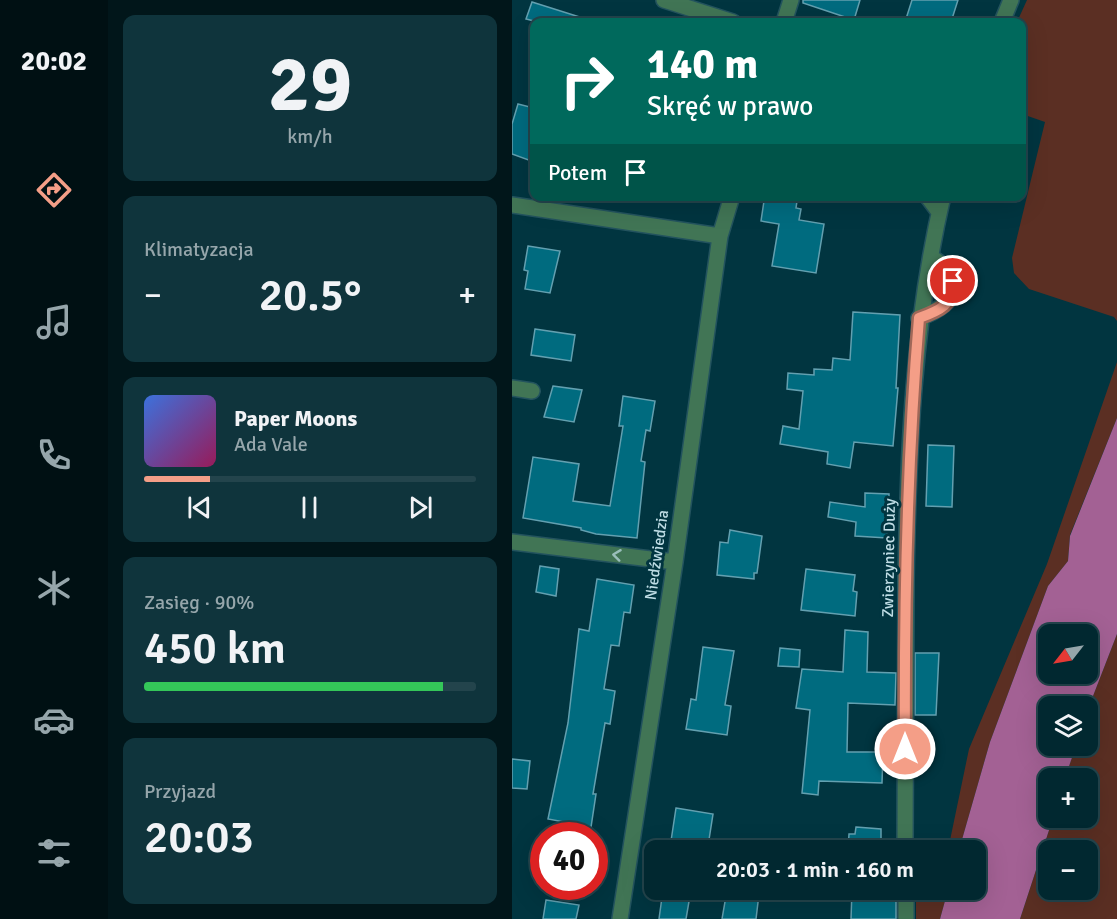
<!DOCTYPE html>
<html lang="pl">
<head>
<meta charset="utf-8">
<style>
  body { margin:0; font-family:Signika,sans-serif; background:#0f343c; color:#f1f3f6; height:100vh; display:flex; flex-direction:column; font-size:22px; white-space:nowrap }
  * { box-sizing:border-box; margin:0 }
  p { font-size:20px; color:#96a6ab }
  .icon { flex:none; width:33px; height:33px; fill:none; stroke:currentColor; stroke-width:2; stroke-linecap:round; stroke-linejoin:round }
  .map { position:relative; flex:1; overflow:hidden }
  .side { display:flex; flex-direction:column; gap:15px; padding:15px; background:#01161a; width:404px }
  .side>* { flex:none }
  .top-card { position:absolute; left:18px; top:18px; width:496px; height:183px; border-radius:12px; box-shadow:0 6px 24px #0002,0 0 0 2px #23444c; background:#00695c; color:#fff; overflow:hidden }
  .needle { width:39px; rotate:239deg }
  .fabs { position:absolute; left:526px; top:624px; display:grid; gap:12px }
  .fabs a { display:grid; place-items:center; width:60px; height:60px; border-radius:12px; background:#012830; box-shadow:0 6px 24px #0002,0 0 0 2px #23444c; font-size:30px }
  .speed { position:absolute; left:18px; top:822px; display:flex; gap:12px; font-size:30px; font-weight:700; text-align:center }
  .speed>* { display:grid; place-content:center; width:78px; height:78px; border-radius:50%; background:#012830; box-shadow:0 6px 24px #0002,0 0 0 2px #23444c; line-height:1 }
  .speed .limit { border:9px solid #d22; background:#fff; color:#111 }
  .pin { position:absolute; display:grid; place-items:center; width:51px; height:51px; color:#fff; margin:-26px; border:3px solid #fff; border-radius:50%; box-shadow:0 2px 6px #0007 }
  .me { position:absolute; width:66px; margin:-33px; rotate:0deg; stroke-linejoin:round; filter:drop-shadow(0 0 4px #0008) }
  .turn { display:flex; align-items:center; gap:21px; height:126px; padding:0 18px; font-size:27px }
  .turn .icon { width:78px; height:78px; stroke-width:2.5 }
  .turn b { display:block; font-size:42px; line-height:51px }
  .then { display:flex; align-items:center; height:57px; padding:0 18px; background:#0003; gap:12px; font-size:22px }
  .big { font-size:45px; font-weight:600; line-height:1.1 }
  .side .card { flex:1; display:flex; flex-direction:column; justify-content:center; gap:9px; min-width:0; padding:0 21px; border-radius:12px; background:#0f343c }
  .side .dial { align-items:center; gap:0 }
  .dial b { font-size:78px; line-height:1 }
  .song { display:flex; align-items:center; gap:18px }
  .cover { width:72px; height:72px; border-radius:9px; background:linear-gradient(135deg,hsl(220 70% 55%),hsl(330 70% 35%)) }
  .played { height:6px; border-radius:3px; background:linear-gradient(90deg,#f49e87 20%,#23444c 20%) }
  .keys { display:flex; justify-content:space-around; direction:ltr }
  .heat { display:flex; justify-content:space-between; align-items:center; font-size:33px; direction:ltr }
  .charge { height:9px; border-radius:4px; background:linear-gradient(90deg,#34c759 90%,#23444c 0) }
  .trip { position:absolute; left:132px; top:840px; width:342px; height:60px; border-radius:12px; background:#012830; box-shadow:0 6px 24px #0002,0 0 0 2px #23444c; font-weight:600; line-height:60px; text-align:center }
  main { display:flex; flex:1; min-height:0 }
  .tabs { display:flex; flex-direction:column; width:108px; justify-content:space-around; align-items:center; background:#001013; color:#96a6ab }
  .tabs .icon { width:42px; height:42px }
  .tabs .current { color:#f49e87 }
  .tabs b { font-size:27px; color:#f1f3f6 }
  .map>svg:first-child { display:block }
</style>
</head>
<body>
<main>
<nav class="tabs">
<b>20:02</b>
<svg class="icon current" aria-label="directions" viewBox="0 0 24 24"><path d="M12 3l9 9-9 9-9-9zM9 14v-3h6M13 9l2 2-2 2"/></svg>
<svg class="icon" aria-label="music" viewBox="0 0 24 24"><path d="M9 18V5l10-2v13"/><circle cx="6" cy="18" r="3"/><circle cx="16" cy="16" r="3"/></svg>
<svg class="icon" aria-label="phone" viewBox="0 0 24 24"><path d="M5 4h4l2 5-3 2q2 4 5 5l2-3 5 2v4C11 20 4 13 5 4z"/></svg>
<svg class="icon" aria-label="climate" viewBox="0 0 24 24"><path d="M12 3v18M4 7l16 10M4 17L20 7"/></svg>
<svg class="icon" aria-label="car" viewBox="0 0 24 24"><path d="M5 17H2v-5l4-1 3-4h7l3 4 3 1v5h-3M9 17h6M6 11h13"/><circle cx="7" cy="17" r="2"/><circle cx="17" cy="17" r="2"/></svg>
<svg class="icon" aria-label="filters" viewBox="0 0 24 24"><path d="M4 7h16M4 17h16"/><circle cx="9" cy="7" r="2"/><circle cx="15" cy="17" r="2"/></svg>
</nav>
<section class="side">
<div class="card dial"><b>29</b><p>km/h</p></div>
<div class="card"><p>Klimatyzacja</p>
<div class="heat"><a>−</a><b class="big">20.5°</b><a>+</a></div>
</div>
<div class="card">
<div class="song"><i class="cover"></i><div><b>Paper Moons</b><p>Ada Vale</p></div></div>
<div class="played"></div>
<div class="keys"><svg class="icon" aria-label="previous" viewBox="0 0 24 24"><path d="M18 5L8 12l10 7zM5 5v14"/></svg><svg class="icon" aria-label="pause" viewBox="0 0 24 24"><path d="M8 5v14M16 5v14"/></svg><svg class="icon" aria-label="next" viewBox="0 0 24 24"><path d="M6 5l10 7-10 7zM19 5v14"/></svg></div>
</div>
<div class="card"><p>Zasięg · 90%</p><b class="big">450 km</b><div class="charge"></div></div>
<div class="card"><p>Przyjazd</p><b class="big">20:03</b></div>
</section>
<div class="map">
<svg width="606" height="919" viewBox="0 0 606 919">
  <rect width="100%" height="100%" fill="#013540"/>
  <path fill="#5b2f23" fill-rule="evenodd" d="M515,0H605V321L602,317L517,289L502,273L500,258L533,122L510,114V22H505Z
    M605,362V418L558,535L556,561L536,586L478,742L447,850H436L457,749L535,564Z
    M605,634V919H508L541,818H576V778H553L564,746H576V709ZM537,850H576V890H537Z
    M404,890H436L428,919H404Z"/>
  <path fill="#a36194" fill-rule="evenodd" d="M605,418V634L576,709V706H537V746H564L553,778H537V818H541L508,919H428L436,890H464V850H447L478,742L536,586L556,561L558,536ZM537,634H576V674H537Z"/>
  <path fill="#006b7f" stroke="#63a0b0" stroke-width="1.5" d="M291,0H348L342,20L291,3Z
    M400,0H446L439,22H393Z
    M20,2L74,19L73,22H26L14,19Z
    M6,104L22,108V162L0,154V124Z
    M263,197L285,201L284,208L289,209L287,220L312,224L304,273L260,266L267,224L249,221L252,201L262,202Z
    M16,246L48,251L38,293L13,289L16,271L12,270Z
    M341,312L388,315L384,388H386L381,446L342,442L338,468L315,464L316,452L268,444L271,426L287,429L291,391L275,389L276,373L302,375V369L320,370L321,358L338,360Z
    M23,329L63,335L59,361L19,355Z
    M41,386L70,390L62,422L32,417Z
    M111,396L143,401L138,431L134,430L129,461L133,462L125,538L84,534L69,530V528L11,518L21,457L67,464L61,501L98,506L111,426H107Z
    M416,445L442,446L440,507L414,506Z
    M353,493L377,494L375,538L343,536L344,522L316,517L318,502L353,507Z
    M218,530L250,536L245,573H242V579L205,575L208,542L216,543Z
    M28,566L47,569L44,596L24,592Z
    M294,569L343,575L341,591L345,592L343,616L289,610Z
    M85,579L122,585L118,613L112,612L107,646L99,645L92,689L103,691L98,724L93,723L81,794H84L79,827L36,819L56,723L67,629L77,631Z
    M333,630L356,632L355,672L384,673L383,705L336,703L335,752H371L370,783L307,781L306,795L290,793L298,710L284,708L290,669L331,672Z
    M191,647L222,651L213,705L219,706L215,735L174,729L179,699L184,700Z
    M268,648L288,650L287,667L266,666Z
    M403,653H427L424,715H403Z
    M0,759L18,761L15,789L0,788Z
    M164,808L201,814L196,846L189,845L188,850L167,849L168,842L159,841Z
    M344,827L369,829V850H336L337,834H343Z
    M151,890H179L174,919H147Z
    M215,890L247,894L244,919H210Z
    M340,890H384V919H339Z
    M34,900L67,905L64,919H31Z"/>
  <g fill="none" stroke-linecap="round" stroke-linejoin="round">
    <g stroke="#23535e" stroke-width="18">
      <path id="minor" d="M152,0L221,22
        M272,22L279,0
        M490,22L499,0
        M415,196L427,212
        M0,205L208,236
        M407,318C443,305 458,281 419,257
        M0,388L20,391
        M0,542L163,562
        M393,850C393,761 393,671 394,581C396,452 401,323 431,196
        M394,890V919
        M108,919L163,562L208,236L220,196"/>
    </g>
    <use href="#minor" stroke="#417555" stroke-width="15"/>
  </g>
  <defs><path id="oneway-chevron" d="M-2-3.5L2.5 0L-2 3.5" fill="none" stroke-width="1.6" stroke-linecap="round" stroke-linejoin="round" transform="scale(1.5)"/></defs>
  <use stroke="#99beba" href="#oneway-chevron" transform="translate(105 555) rotate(-173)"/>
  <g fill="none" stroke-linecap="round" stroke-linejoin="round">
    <g stroke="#9f6758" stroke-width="15">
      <path id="route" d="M393,749C392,605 395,461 407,318C427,311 443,304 441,281"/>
    </g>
    <use href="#route" stroke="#f49e87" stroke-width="10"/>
  </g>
  <g text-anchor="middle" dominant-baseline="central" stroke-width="6" stroke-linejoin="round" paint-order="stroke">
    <g font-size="16" fill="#bfdde5" stroke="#013540">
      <text transform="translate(145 555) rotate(-82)">Niedźwiedzia</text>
      <text transform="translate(377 558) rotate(-89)">Zwierzyniec Duży</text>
    </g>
  </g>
</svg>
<div class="fabs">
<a><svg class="needle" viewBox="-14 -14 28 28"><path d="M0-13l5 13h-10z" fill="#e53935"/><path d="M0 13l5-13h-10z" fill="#96a6ab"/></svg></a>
<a><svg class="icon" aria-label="layers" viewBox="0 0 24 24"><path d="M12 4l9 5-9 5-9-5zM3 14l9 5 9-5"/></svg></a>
<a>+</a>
<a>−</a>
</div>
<div class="speed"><div class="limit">40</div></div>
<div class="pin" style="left:441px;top:281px;background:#d93025"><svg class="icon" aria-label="arrive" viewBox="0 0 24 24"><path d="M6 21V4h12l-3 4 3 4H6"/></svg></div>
<svg class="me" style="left:393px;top:749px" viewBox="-20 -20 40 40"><circle r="17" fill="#f49e87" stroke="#fff" stroke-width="3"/><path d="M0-11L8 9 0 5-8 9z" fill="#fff"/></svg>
<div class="trip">20:03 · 1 min · 160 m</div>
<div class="top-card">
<div class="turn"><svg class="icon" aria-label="right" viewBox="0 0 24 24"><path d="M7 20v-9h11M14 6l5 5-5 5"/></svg><div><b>140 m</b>Skręć w prawo</div></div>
<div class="then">Potem<svg class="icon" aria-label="arrive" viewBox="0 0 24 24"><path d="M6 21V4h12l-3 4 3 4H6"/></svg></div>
</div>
</div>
</main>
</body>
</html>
